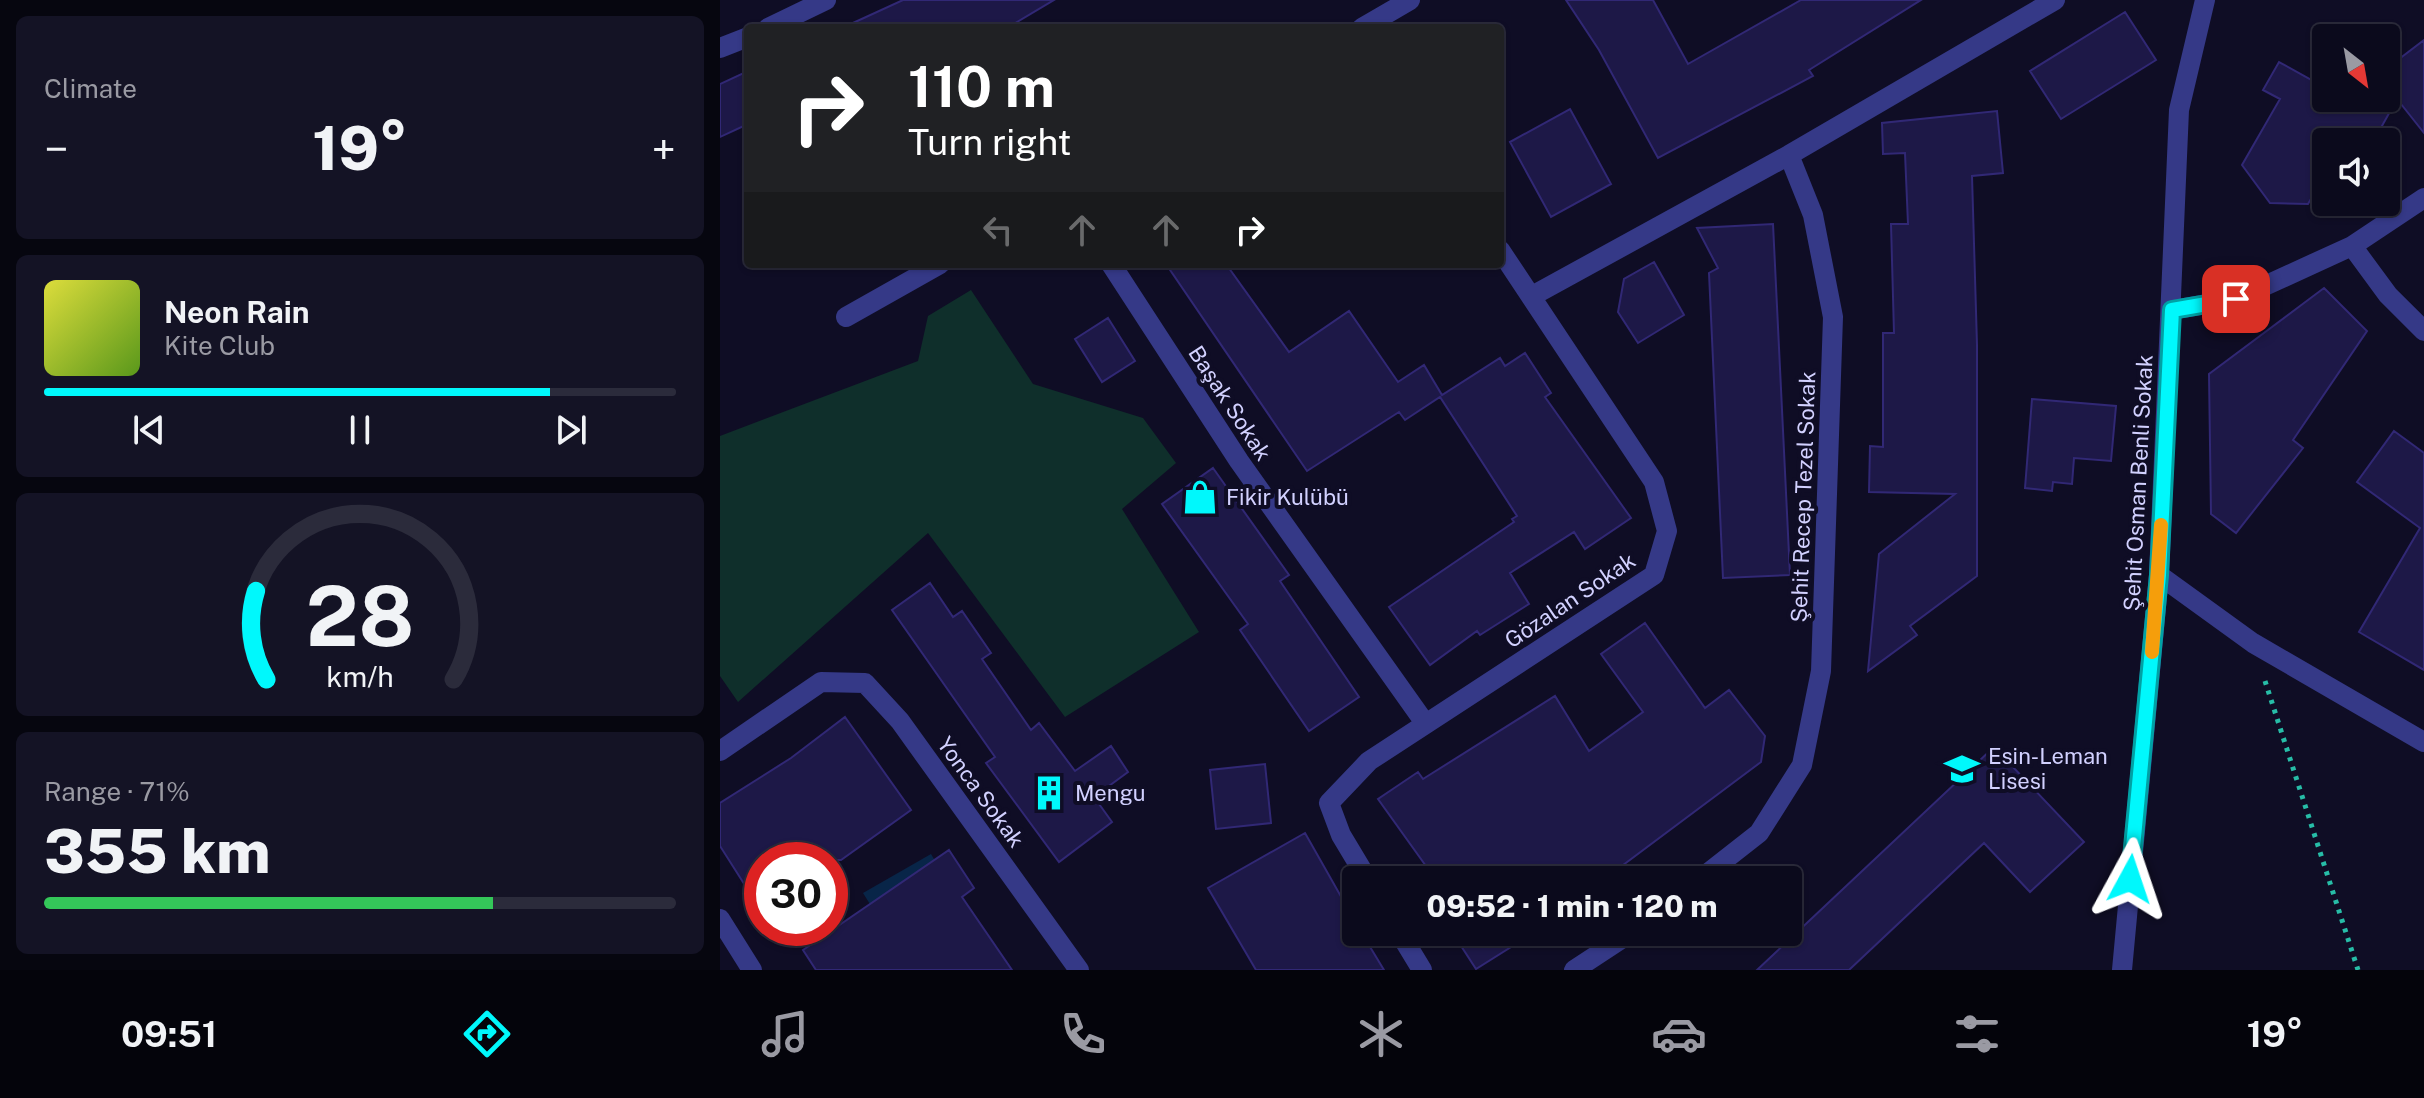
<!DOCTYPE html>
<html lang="en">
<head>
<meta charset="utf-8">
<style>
  body { margin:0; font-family:"Public Sans",sans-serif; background:#141325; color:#f1f3f6; height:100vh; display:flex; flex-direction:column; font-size:30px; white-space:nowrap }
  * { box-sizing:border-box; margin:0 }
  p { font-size:26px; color:#9a9aa3 }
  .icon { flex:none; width:44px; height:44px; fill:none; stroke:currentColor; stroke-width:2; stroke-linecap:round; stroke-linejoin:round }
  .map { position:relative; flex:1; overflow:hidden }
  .side { display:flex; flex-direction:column; gap:16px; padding:16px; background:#06060f; width:720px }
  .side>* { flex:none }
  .hud { position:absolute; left:24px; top:24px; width:760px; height:244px; border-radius:8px; box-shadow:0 2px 6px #0004,0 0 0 2px #2b2b3b; background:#202124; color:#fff; overflow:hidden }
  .needle { width:52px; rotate:149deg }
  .tools { position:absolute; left:1592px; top:24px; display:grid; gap:16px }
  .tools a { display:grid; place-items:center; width:88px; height:88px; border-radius:8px; background:#0b0a1c; box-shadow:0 2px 6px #0004,0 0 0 2px #2b2b3b; font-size:40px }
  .speed { position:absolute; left:24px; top:842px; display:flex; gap:16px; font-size:40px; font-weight:700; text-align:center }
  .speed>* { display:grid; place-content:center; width:104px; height:104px; border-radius:50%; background:#0b0a1c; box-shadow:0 2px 6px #0004,0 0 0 2px #2b2b3b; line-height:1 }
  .speed .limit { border:12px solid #d22; background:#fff; color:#111 }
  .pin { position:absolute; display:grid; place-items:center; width:68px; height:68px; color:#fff; margin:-34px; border-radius:16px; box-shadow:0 4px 12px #0006 }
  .me { position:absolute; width:88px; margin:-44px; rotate:5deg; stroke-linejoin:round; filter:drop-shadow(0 0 6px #0008) }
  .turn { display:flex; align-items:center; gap:28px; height:168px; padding:0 32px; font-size:36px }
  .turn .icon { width:104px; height:104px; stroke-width:2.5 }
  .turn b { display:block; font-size:56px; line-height:68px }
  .lanes { display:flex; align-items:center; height:76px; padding:0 32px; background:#0003; justify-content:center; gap:40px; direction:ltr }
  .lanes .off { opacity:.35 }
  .big { font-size:60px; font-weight:800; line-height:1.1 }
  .side .tile { flex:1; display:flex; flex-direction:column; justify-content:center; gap:12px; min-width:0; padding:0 28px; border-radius:12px; background:#141325 }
  .side .dial { align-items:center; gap:0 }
  .dial svg { height:208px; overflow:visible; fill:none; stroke:#2b2b3b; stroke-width:7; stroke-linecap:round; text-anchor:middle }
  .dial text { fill:#f1f3f6; stroke:none }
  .song { display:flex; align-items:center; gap:24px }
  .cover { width:96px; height:96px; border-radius:12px; background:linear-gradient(135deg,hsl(60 70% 55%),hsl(90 70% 35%)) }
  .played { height:8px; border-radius:4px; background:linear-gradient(90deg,#00f8fc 80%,#2b2b3b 80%) }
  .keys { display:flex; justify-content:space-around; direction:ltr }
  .heat { display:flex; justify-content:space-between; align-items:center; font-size:44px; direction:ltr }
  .charge { height:12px; border-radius:6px; background:linear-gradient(90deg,#34c759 71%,#2b2b3b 0) }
  .trip { position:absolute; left:622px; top:866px; width:460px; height:80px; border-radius:8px; background:#0b0a1c; box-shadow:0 2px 6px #0004,0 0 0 2px #2b2b3b; font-weight:800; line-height:80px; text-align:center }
  .menu { display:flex; height:128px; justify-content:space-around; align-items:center; background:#04040b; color:#9a9aa3 }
  .menu .icon { width:56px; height:56px }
  .menu .on { color:#00f8fc }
  .menu b { font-size:36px; color:#f1f3f6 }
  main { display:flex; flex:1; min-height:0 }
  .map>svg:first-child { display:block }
</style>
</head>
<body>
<main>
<section class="side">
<div class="tile"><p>Climate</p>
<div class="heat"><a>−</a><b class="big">19°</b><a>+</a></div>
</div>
<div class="tile">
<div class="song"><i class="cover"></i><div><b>Neon Rain</b><p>Kite Club</p></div></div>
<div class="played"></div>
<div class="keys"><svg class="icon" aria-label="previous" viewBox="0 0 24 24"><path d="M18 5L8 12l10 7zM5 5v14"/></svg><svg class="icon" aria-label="pause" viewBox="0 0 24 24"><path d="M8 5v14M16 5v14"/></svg><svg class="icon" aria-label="next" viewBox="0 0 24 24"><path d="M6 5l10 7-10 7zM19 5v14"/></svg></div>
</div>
<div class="tile dial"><svg viewBox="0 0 100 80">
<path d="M14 69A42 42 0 1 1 86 69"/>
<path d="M14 69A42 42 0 0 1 10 35" stroke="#00f8fc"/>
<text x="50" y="56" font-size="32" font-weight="700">28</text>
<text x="50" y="72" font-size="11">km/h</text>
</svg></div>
<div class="tile"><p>Range · 71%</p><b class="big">355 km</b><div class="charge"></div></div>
</section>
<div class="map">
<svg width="1704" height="970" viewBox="0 0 1704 970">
  <rect width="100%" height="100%" fill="#0f0d25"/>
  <path fill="#0f2f2b" d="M251,290L313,384L423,418L456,463L402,509L479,632L345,717L208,533L18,702L0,676V436L198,361L208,316Z"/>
  <path fill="#082548" d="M211,854L227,881L153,909L143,893Z"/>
  <path fill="#1d1847" stroke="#312875" stroke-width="2" d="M183,0H334L287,28H122Z
    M846,0H933L968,64L1081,0H1201L1089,70L1093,76L938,158L879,50Z
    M1405,12L1436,60L1341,119L1310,71Z
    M1704,40V133L1677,99L1653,142H1606V173L1588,204L1550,203L1522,165L1560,99L1543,90L1559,62L1606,88V98H1676L1666,85V69Z
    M28,71V124L0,137V84Z
    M850,109L891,184L831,217L790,142Z
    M1277,111L1283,173L1252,176L1257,345V576L1190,626L1197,635L1148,671L1159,554L1235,494L1149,492L1150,446L1163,447V333H1174L1171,224H1188L1185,153L1163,154L1162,123Z
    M1053,224L1070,575L1003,578L989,273L998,268L977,228Z
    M934,262L964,315L918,343L898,312L904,279Z
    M446,264H506L569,352L629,311L678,382L704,365L722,395L780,358L785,366L805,353L831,393L825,397L911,518L865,549L854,532L790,573L809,604L760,635L757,631L710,665L669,607L794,522L792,519L797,516L720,397L685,420L679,412L587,471Z
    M1604,288L1647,331L1573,440L1583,448L1516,533L1491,514L1489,374Z
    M388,318L415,361L382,382L355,339Z
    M1312,399L1396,406L1391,461L1354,458L1352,484L1333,482L1332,491L1305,488Z
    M1674,431L1704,453V670L1639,632L1700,528L1637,482Z
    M493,468L569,575L560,581L639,697L589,731L520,630L528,624L442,504Z
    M210,583L233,617L242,611L271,653L262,659L311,730L319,723L355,771L391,746L408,772L374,797L392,822L339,862L266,763L275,757L172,610Z
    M925,623L985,708L1009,690L1045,736L1041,762L883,880H716L658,799L698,772L703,779L835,696L869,751L923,712L881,654Z
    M125,717L191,810L121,860H42V912L0,846V803L71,758Z
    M1274,747L1364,842L1310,892L1264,843L1129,970H1037Z
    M545,764L551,823L496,829L490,770Z
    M585,833L636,923V932H641L664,970H536L488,888Z
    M229,850L254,888L242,897L292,970H96L83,950Z
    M732,932H815L756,969Z"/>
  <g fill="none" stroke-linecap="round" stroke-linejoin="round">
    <path stroke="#27bda7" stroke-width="5" stroke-dasharray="4 6" stroke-linecap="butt" d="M1545,681L1638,970"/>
    <path stroke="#353987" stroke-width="20" d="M48,28L106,0
      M642,28L690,0
      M0,48L28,37
      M1632,246L1668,295L1704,331
      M391,264L519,461L705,723
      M812,296L1069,155L1335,0
      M1452,310L1516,299L1632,246L1704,198
      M126,317L220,264
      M1439,575L1533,643L1704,742
      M0,751L101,682L145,683L180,721L359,970
      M648,880L621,835L609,803L649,761L934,575L947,531L934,482L780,250
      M979,880L1039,833L1082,765L1101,671L1113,317L1093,215L1069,155
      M0,919L32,970
      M679,932L702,970
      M854,970L912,932
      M1402,970L1439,575L1459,110L1485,0"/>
  </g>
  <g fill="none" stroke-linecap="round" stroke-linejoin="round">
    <g stroke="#00a1a4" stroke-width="20">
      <path id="route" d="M1410,879L1439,575L1452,310L1516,299"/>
    </g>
    <use href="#route" stroke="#00f8fc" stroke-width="14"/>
    <path stroke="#f59e0b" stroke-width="14" d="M1432,652L1441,525"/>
  </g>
  <defs>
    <g id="shop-bare" transform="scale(2.76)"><path d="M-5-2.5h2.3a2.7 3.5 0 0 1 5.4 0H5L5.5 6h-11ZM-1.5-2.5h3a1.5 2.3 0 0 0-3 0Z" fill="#00f8fc" stroke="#0f0d25" stroke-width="2.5" paint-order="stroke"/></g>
    <g id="school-bare" transform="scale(2.76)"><path d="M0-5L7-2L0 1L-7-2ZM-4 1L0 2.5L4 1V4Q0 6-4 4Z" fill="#00f8fc" stroke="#0f0d25" stroke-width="2.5" paint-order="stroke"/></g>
    <g id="building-bare" transform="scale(2.76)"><path d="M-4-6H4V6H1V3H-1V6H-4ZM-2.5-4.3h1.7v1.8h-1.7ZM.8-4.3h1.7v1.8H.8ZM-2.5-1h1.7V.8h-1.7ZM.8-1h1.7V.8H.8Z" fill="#00f8fc" stroke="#0f0d25" stroke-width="2.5" paint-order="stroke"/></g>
  </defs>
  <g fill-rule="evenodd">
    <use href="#shop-bare" x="480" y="497"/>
    <use href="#school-bare" x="1242" y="769"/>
    <use href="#building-bare" x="329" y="793"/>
  </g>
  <g text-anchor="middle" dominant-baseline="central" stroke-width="8" stroke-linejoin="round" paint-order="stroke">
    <g font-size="22" fill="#d2d1ff" stroke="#0f0d25">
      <text transform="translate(510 403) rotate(57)">Başak Sokak</text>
      <text transform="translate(1418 483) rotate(-87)">Şehit Osman Benli Sokak</text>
      <text transform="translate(1083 497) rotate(-88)">Şehit Recep Tezel Sokak</text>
      <text transform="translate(850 600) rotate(-34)">Gözalan Sokak</text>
      <text transform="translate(261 792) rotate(54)">Yonca Sokak</text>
    </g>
    <g font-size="22" fill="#d2d1ff" stroke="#0f0d25" text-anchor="start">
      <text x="506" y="497">Fikir Kulübü</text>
      <text x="1268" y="756">Esin-Leman<tspan x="1268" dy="25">Lisesi</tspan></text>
      <text x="355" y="793">Mengu</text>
    </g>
  </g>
</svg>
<div class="tools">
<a><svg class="needle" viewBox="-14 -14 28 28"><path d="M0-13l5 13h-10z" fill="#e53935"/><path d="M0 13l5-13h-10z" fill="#9a9aa3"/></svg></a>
<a><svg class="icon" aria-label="sound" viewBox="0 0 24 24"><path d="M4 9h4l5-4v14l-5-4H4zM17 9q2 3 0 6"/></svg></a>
</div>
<div class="speed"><div class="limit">30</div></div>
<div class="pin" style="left:1516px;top:299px;background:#d93025"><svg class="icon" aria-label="arrive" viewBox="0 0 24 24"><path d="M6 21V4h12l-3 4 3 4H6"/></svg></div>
<svg class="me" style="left:1410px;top:879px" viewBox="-20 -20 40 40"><path d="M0-17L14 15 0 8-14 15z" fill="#00f8fc" stroke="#fff" stroke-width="4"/></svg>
<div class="trip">09:52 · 1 min · 120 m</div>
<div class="hud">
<div class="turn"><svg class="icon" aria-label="right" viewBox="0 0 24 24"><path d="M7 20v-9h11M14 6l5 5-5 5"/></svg><div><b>110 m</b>Turn right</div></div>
<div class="lanes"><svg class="icon off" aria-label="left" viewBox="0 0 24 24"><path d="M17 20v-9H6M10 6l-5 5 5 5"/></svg><svg class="icon off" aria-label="ahead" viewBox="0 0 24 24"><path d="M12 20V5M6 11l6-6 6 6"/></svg><svg class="icon off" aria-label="ahead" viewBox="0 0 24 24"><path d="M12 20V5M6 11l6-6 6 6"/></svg><svg class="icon" aria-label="right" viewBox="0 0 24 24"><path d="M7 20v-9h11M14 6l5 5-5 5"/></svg></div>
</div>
</div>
</main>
<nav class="menu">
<b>09:51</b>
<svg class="icon on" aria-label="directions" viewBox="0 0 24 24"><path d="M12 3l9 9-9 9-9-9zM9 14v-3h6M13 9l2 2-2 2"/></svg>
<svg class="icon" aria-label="music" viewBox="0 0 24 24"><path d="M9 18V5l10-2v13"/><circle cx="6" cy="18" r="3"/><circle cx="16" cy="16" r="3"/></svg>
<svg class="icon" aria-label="phone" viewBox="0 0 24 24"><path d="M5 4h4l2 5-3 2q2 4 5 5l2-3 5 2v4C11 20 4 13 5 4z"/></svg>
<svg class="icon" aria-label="climate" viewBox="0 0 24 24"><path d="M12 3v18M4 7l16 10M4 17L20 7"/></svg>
<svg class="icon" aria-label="car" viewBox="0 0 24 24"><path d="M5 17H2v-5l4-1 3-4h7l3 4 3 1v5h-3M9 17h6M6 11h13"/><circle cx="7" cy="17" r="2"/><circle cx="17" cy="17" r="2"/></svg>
<svg class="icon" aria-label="filters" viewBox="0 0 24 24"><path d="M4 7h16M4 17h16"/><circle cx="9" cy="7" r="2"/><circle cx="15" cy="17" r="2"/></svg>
<b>19°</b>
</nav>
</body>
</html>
